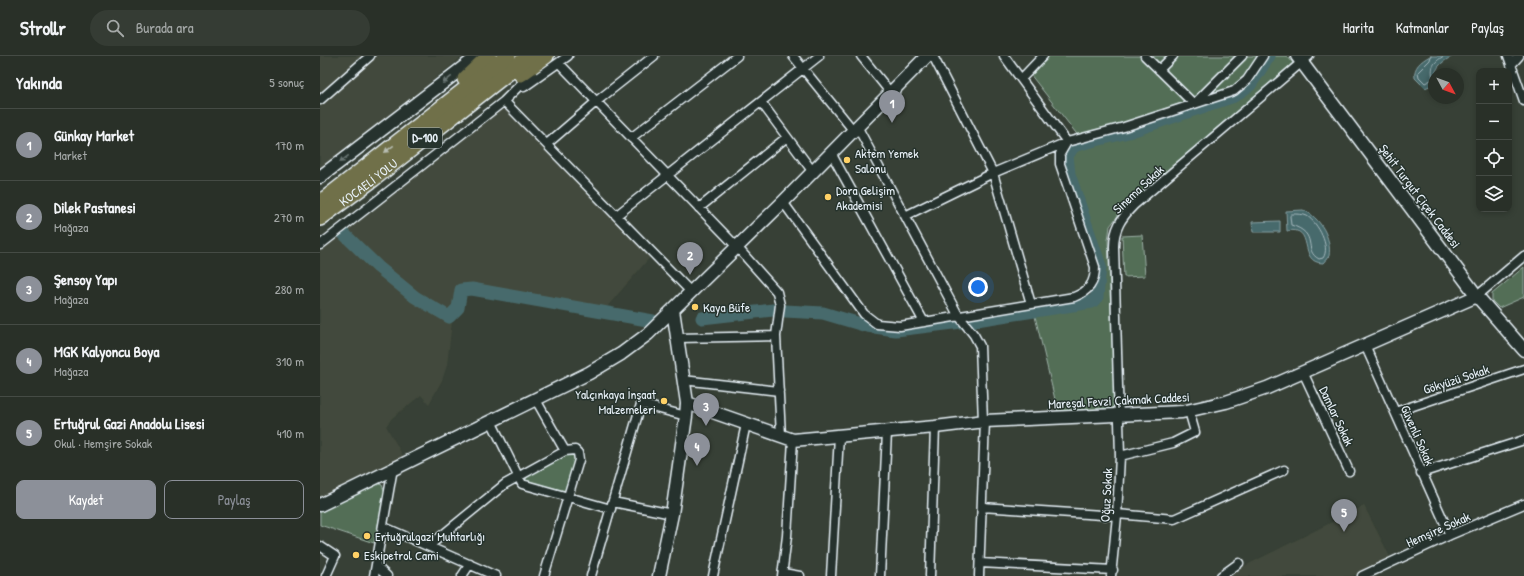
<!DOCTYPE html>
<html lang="tr">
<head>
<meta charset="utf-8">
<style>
	body { margin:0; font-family:"Patrick Hand",sans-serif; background:#353c34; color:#f1f3f6 }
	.controls { position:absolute; right:12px; top:12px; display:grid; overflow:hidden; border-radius:8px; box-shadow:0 2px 6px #0003 }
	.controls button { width:36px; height:36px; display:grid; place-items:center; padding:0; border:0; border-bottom:1px solid #454b45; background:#293028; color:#f1f3f6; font:20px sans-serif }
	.compass { position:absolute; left:1108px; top:12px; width:36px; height:36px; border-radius:50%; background:#293028; box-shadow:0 2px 6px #0003; rotate:131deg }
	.you { position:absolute; left:658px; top:231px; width:14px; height:14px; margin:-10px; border:3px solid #fff; border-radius:50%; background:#1a73e8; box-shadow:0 0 0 6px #1a73e833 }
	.badge { display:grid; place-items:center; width:26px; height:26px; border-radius:50%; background:#8c9099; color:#fff; font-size:13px; font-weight:700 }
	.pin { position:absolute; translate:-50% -33px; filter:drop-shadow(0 1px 2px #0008) }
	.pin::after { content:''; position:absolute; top:21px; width:14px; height:12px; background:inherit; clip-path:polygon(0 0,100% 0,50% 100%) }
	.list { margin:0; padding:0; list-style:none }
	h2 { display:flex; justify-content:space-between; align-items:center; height:52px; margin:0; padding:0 16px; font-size:17px }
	h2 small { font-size:13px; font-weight:400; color:#a5a9a8 }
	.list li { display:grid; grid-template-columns:26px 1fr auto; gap:12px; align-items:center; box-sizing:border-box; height:72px; padding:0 16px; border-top:1px solid #454b45 }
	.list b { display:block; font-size:15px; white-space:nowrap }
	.list p { margin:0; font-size:13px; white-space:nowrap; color:#a5a9a8 }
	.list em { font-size:13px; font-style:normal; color:#a5a9a8 }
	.actions { display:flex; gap:8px; padding:12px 16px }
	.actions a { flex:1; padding:9px 0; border:1px solid #8c9099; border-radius:8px; text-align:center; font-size:14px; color:#8c9099 }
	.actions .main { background:#8c9099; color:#fff }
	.icon { flex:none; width:22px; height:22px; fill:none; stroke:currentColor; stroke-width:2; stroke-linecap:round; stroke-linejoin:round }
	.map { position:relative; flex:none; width:1204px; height:520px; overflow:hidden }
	header { display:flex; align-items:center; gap:24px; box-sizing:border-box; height:56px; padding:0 20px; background:#293028; border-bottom:1px solid #454b45 }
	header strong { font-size:19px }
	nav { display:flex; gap:22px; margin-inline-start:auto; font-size:14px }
	.search { width:280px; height:36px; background:#353c34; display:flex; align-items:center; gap:10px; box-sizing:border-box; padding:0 14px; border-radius:22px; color:#a5a9a8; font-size:15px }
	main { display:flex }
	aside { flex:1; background:#293028 }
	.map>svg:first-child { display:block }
</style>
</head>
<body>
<header>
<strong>Strollr</strong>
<div class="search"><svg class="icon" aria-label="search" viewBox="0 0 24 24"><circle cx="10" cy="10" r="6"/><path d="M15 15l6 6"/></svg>Burada ara</div>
<nav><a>Harita</a><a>Katmanlar</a><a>Paylaş</a></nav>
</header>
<main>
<aside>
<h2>Yakında<small>5 sonuç</small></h2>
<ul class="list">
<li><span class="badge">1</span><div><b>Günkay Market</b><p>Market</p></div><em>170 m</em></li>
<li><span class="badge">2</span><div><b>Dilek Pastanesi</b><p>Mağaza</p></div><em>270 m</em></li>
<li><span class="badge">3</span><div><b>Şensoy Yapı</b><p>Mağaza</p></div><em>280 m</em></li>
<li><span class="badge">4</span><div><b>MGK Kalyoncu Boya</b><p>Mağaza</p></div><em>310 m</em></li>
<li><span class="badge">5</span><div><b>Ertuğrul Gazi Anadolu Lisesi</b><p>Okul · Hemşire Sokak</p></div><em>410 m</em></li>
</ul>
<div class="actions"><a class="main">Kaydet</a><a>Paylaş</a></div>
</aside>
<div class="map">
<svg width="1204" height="520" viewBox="0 0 1204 520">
	<rect width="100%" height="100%" fill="#374036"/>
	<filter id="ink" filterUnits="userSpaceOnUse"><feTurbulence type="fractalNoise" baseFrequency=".025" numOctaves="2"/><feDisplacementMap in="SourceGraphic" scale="8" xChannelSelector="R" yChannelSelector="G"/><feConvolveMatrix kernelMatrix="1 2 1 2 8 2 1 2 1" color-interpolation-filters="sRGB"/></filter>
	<g filter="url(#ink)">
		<path fill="#434a3c" d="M0,0H143L0,114Z
			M183,52L186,53L332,199L284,254L145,231L138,236L136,252L129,260L96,240L22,176L57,212L94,242L132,265L127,309L122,324L109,348L101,339L72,362L66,370L84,402L73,408L71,406L0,443V193L22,176L178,55Z
			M1044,450L1071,503L1033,520H911L925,510Z"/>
		<path fill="#526e56" stroke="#9db0a7" d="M729,0H967L973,7L806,149L790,170L788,184L795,353L738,356L714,256L772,246C783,238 781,214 779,203L749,118C745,99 746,95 763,86L710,18Z
			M822,179L825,220L804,221L802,180Z
			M1204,211V241L1179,252L1172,245V238Z
			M251,398L255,402L245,437L206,425L207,420L245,399Z
			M57,427L62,429L65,437L54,487L0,469V456Z"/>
		<path fill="#476a6c" stroke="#87a0a4" d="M1110,0H1133C1119,7 1114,13 1114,28L1105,32L1095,22C1093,11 1101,5 1110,0Z
			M983,154C1000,161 1012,182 1009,200L1003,207C977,207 996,169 967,175L966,155Z
			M960,165V176H933L932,166Z"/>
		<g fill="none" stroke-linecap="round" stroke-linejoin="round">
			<path stroke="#a8bbc0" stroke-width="1" d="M1111,0L1110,4L1098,16L1099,21L1105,27L1113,23C1111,11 1112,7 1124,0
				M972,158C977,158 983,158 987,160C998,167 1011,191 1003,202L999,203C982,194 1000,178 971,169L970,160Z"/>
			<path stroke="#476a6c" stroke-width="13" d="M22,176L58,211L95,241L129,261L138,252L141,234L152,233L333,265
				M465,255L503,257L547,270L576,274L650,265L772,246L777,241L780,210L749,118L747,100L752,92L756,89L808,76L914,40L930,29L949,0
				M382,262L453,254"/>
			<g stroke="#e8f1f8" stroke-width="11">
				<path id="street" d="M473,0L533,74
					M541,0L570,36
					M613,0L673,117L711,248
					M684,0L747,86
					M825,0L874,48L922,0
					M1188,0L1204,45
					M239,7L417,191L457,236L460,249L456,280L461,380
					M1191,9L1199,0
					M839,14L853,0
					M212,17L184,45L371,236
					M701,23L723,0
					M204,31L248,0
					M0,44L50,0
					M441,46L493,116
					M537,70L638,259L654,279L660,290L663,365
					M311,82L417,0
					M227,88L277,45L334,0
					M511,97L604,266
					M463,146L544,258L557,268L580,270L754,241C769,235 775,227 775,211L740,108V98L747,86
					M379,152L467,81
					M297,159L499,0
					M585,160L673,117L747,86L804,71L914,35L927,24L943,0
					M0,189L188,42
					M1157,240L1204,200
					M357,282L456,280
					M1045,289L1130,479
					M983,316L1029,415
					M363,324L459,335
					M216,344L245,395
					M1075,356L1204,313
					M171,365L202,428L291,453
					M800,400L853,387L875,376L869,355
					M1101,417L1204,384
					M293,446L352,458
					M662,451L797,460
					M797,458L854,463L964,414
					M64,471L176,520
					M0,490L15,500L6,520
					M109,490L185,428L245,395L255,394L258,397L259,404L224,520
					M660,507L793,514
					M56,510L67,520
					M463,517L480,520
					M54,520L73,412
					M142,520L150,508
					M271,520L321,348L366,360
					M393,520L426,368
					M462,520L467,480L473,384
					M511,520L519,380
					M560,520L567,376
					M610,520L615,371
					M659,520L665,365
					M791,520L797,460L800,400L794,191C794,173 801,162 814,149L989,0
					M901,520L919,507
					M1042,520L1130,479L1204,448"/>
			</g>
			<g stroke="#e8f1f8" stroke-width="15">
				<path id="secondary" d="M977,0L1157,240L1204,294
					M0,121L158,0
					M367,347L473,384L615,371L665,365L862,356L906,346L947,332L1157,240
					M0,449L269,317L301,298L328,278L463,146L607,0
					M339,520L352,458L366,360L367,347L353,254"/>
			</g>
			<g stroke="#e8f1f8" stroke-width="18">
				<g id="highway">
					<path d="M201,18L226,0"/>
					<path d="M145,23L169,0"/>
					<path d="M0,147L188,0"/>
					<path id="s1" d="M0,162L53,123L209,0"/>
				</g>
			</g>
			<use href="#street" stroke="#26332d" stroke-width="8"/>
			<use href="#secondary" stroke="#26332d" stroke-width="12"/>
			<use href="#highway" stroke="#6f704a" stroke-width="15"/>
		</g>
		<defs><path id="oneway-solid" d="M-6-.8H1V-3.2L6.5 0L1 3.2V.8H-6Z"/></defs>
		<g fill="#6a7674">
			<use href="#oneway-solid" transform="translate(127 24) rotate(142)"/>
			<use href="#oneway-solid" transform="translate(24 103) rotate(143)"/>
		</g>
		<use fill="#b8bdb2" href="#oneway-solid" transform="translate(69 93) rotate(142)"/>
	</g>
	<g fill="#ffd166" stroke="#26332d" stroke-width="1.5">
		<circle cx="527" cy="104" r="4"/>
		<circle cx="508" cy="141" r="4"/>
		<circle cx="375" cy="251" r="4"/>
		<circle cx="344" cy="345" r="4"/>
		<circle cx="47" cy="480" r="4"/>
		<circle cx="36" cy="499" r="4"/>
	</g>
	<g text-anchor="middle" stroke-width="3" stroke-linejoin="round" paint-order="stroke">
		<rect fill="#26332d" stroke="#aeb8bb" stroke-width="1" x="88" y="72" width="34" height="20" rx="3"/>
		<g font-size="12" font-weight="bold" fill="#e8f1f8">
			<text x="105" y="86">D-100</text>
		</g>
		<g font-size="13" fill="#e8f1f8" stroke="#26332d" text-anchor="start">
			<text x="535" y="102">Aktem Yemek<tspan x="535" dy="15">Salonu</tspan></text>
			<text x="516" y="139">Dora Gelişim<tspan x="516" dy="15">Akademisi</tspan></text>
			<text x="383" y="256">Kaya Büfe</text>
			<text x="336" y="343" text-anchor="end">Yalçınkaya İnşaat<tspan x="336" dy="15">Malzemeleri</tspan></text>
			<text x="55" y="485">Ertuğrulgazi Muhtarlığı</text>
			<text x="44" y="504">Eskipetrol Cami</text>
		</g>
		<g font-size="13" fill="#e8f1f8" stroke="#26332d">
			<text dy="5" stroke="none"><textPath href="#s1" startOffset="60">KOCAELİ YOLU</textPath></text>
			<text transform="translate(818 133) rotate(-43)" y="5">Sinema Sokak</text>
			<text transform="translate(1100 140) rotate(53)" y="5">Şehit Turgut Çiçek Caddesi</text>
			<text transform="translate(1136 323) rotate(-18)" y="5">Gökyüzü Sokak</text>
			<text transform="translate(799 344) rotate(-3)" y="5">Mareşal Fevzi Çakmak Caddesi</text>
			<text transform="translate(1017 360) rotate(65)" y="5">Damlar Sokak</text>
			<text transform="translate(1098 379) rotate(66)" y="5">Güvenli Sokak</text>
			<text transform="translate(786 439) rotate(-87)" y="5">Oğuz Sokak</text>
			<text transform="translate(1118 473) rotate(-24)" y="5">Hemşire Sokak</text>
		</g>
	</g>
</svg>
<div class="controls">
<button>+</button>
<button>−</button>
<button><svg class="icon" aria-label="locate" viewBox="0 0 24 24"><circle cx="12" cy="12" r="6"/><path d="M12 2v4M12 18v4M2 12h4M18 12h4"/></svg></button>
<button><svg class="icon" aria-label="layers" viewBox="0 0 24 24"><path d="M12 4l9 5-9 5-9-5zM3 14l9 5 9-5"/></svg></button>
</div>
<svg class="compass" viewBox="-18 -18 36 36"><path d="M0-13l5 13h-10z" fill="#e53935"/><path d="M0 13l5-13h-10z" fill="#a5a9a8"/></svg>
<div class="you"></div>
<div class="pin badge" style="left:572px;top:67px">1</div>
<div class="pin badge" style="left:370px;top:219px">2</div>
<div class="pin badge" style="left:386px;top:370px">3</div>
<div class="pin badge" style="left:377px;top:410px">4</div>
<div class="pin badge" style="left:1024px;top:476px">5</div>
</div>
</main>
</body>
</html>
